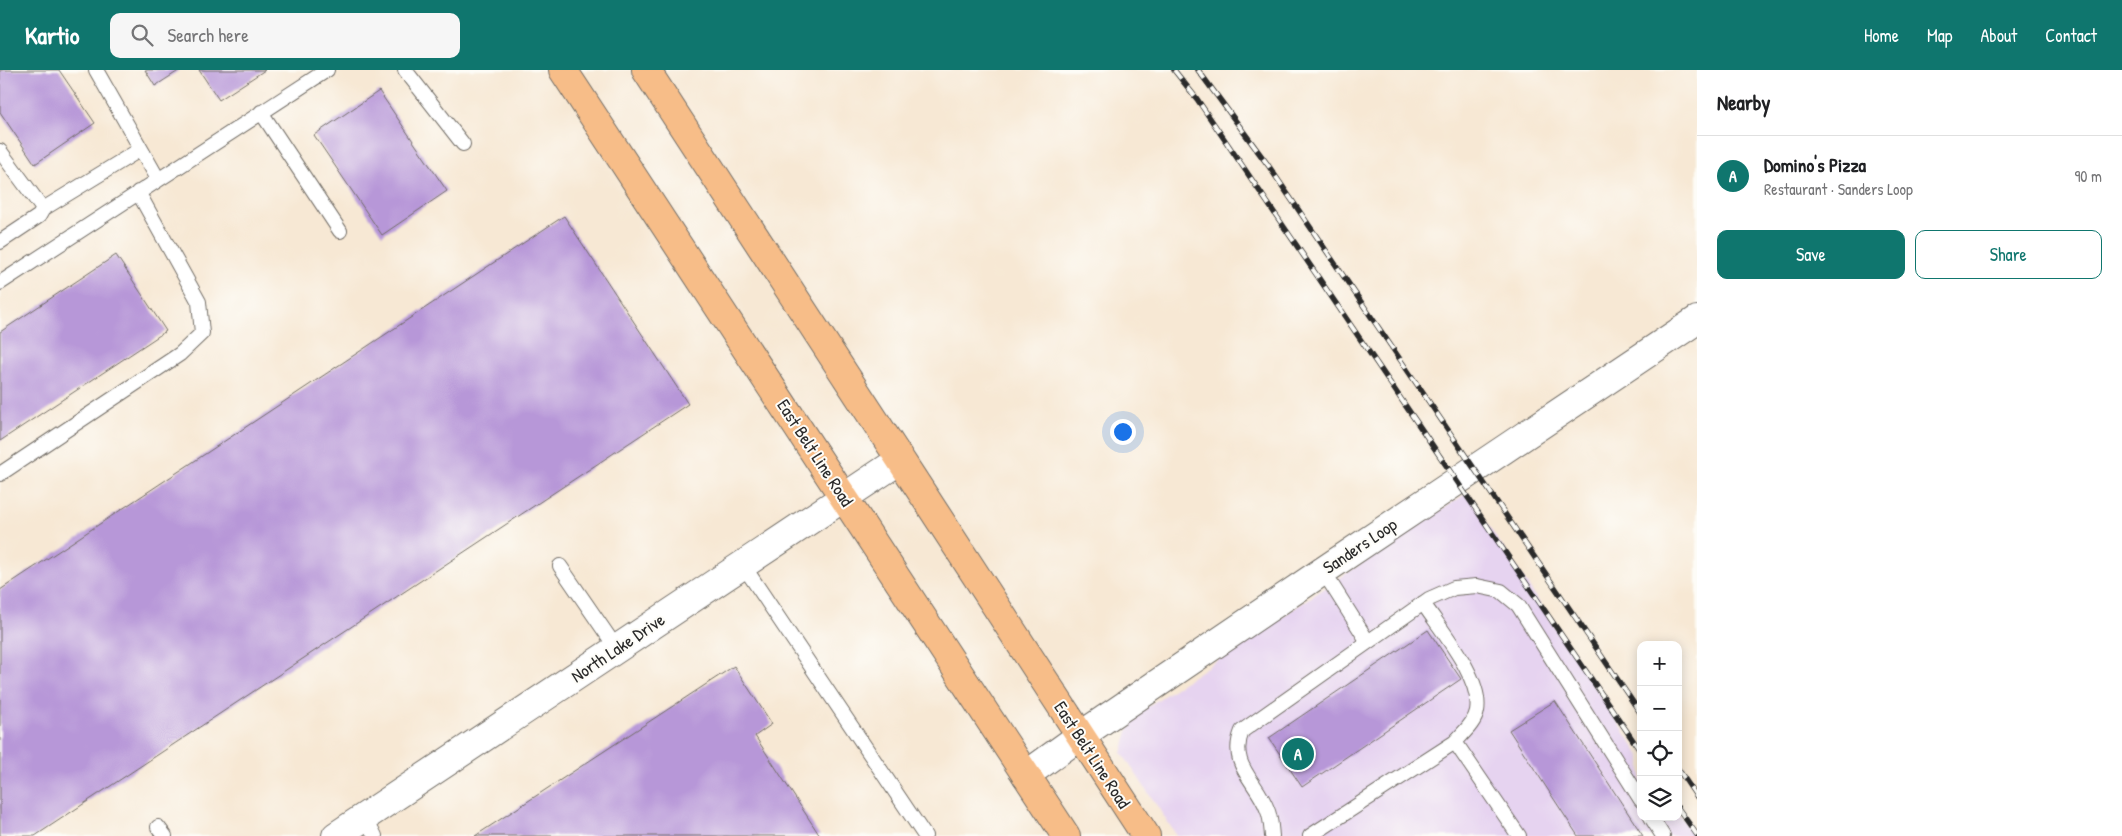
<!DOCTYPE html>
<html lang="en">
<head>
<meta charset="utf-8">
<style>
	body { margin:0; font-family:"Patrick Hand",sans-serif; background:#f6f6f6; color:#202124 }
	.controls { position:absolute; right:15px; bottom:15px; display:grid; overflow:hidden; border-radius:10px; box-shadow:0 2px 12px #0003 }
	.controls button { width:45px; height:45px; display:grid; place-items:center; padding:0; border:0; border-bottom:1px solid #e0e0e0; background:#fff; color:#202124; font:25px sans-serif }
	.you { position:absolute; left:1122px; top:361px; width:18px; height:18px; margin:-12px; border:4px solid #fff; border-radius:50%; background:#1a73e8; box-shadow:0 0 0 8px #1a73e833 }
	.badge { display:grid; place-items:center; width:32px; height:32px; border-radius:50%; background:#0f766e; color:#fff; font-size:16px; font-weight:700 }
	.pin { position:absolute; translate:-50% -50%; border:2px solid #fff; box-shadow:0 1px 5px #0006 }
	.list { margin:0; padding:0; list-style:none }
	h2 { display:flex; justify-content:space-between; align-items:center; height:65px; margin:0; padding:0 20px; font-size:21px }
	h2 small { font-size:16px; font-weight:400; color:#757577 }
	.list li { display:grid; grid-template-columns:32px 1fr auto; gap:15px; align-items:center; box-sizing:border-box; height:80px; padding:0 20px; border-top:1px solid #e0e0e0 }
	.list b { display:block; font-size:19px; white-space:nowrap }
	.list p { margin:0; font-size:16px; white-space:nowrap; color:#757577 }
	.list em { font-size:16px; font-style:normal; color:#757577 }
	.actions { display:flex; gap:10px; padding:15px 20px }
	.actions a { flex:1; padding:11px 0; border:1px solid #0f766e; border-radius:10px; text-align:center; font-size:18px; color:#0f766e }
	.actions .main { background:#0f766e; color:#fff }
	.icon { flex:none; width:28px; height:28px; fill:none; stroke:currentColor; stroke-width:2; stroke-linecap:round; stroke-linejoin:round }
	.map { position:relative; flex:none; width:1697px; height:766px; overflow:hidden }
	header { display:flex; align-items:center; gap:30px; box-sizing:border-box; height:70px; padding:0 25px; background:#0f766e; color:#fff }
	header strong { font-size:24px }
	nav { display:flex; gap:28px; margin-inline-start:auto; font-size:18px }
	.search { width:350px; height:45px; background:#f6f6f6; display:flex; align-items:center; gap:12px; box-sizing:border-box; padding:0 18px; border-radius:10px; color:#757577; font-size:19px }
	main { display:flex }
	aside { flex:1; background:#fff }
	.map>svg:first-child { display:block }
</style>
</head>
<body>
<header>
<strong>Kartio</strong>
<div class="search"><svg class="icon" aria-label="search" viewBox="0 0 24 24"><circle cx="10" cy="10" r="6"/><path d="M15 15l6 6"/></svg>Search here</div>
<nav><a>Home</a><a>Map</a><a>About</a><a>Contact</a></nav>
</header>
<main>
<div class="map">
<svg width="1697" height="766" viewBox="0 0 1697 766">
	<rect width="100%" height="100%" fill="#fdfcf7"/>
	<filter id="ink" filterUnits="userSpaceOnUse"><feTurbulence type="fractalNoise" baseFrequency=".02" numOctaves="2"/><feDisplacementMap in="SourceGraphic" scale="10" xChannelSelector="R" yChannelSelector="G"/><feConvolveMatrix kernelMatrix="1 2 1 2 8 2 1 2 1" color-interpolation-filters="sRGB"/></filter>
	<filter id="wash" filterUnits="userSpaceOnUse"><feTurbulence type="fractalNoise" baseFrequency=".0096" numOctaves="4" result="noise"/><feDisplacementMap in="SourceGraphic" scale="20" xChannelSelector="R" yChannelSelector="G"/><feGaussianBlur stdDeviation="1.12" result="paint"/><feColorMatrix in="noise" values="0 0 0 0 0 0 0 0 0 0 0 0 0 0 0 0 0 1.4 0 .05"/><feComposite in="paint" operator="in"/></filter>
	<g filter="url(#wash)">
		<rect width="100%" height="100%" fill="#f7e8d4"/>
		<path fill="#e6d3f0" d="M1467,423L1641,687V747H1678V743L1693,766H1177L1122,683L1132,647Z"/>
		<g id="blocks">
			<path fill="#b797d8" d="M0,0H59L95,53L35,94L0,42Z
				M145,0H180L155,16Z
				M199,0H265L219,30Z
				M379,21L447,121L382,165L314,65Z
				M564,146L688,334L35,766H0V520Z
				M116,185L166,261L0,371V262Z
				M1428,560L1461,609L1302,717L1269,668Z
				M734,596L772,654L755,666L820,766H475Z
				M1555,631L1643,766H1578L1509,660Z"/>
		</g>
	</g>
	<g filter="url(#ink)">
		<use href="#blocks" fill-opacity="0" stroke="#726d66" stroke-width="1"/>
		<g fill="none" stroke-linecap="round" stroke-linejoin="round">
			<g stroke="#726d66" stroke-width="16">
				<path id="lane" d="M96,0L158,109
					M405,0L463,74
					M261,42L340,161
					M0,81L43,139L141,79
					M0,172L39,146L43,139
					M0,213L327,0
					M0,404L180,284L202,263L199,232L138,122
					M743,495L925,766
					M560,496L617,579
					M1323,501L1368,572
					M1423,533C1440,559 1483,609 1477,641C1475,653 1463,663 1455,672
					M365,746L375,766
					M1651,747L1663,766
					M158,757L165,766
					M1272,766C1271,757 1271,747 1267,739C1257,711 1228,695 1242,661L1429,529L1454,518L1477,516L1501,521L1518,535L1641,730
					M1310,766L1455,672L1519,766"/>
			</g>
			<g stroke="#726d66" stroke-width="30">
				<path id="street" d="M1026,705L1080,666L1323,501L1697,250
					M336,766L900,390"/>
			</g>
			<g stroke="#726d66" stroke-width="30">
				<path id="primary" d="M563,0L1066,766
					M646,0L1146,766"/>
			</g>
			<use href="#lane" stroke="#fff" stroke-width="14"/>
			<use href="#street" stroke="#fff" stroke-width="28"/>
			<use href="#primary" stroke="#f7bd88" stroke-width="28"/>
			<g stroke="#2b2b2b" stroke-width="5.5">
				<path id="rail" d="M1174,0L1197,29L1641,682
					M1198,0L1268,95L1641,644
					M1678,699L1697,727
					M1678,738L1697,765"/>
			</g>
			<use href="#rail" stroke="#fdfcf7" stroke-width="4" stroke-dasharray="11" stroke-linecap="butt"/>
		</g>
	</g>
	<g text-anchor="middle" stroke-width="4" stroke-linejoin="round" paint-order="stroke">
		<g font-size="18" fill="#2b2b2b" stroke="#fdfcf7">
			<text transform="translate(815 383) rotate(57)" y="6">East Belt Line Road</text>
			<text transform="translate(1360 476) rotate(-34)" y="6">Sanders Loop</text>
			<text transform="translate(618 578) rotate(-34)" y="6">North Lake Drive</text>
			<text transform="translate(1092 685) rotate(57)" y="6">East Belt Line Road</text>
		</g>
	</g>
</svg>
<div class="controls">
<button>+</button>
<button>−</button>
<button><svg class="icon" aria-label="locate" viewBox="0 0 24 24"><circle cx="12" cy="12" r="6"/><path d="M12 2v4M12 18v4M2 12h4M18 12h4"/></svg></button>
<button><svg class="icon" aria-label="layers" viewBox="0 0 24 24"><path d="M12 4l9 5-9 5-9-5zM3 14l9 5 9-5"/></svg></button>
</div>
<div class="you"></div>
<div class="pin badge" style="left:1298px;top:684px">A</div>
</div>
<aside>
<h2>Nearby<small></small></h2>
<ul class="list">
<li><span class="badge">A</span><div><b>Domino's Pizza</b><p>Restaurant · Sanders Loop</p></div><em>90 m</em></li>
</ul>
<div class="actions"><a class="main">Save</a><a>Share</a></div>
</aside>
</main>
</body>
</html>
